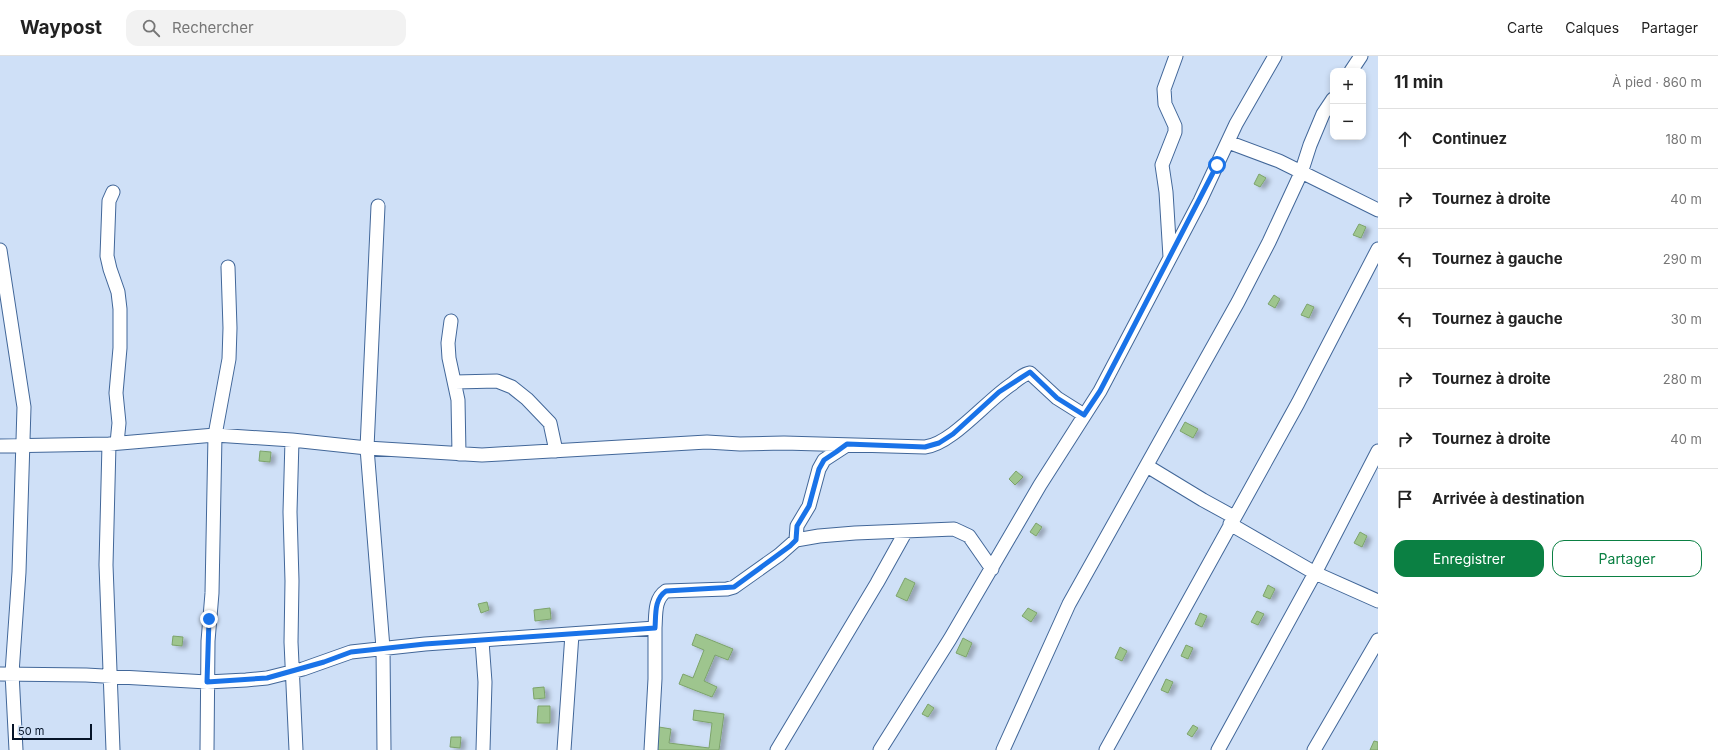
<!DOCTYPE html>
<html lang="fr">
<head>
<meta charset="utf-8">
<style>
	body { margin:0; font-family:Inter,sans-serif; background:#f2f2f2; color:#222 }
	.controls { position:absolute; right:12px; top:12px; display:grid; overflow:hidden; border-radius:8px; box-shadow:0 2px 6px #0003 }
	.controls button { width:36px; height:36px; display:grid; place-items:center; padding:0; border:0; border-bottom:1px solid #e0e0e0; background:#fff; color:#222; font:20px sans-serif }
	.scale { position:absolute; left:12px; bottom:10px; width:80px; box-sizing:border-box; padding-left:4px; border:2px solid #061428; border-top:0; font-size:11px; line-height:14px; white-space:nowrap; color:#061428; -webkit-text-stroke:3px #cfe0f7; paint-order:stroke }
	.stop { position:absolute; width:12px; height:12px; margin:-9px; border:3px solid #1a73e8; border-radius:50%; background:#fff }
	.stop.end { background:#1a73e8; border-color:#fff; box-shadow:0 1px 4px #0008 }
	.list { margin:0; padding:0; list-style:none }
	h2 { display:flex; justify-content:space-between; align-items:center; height:52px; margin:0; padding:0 16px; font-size:17px }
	h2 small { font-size:13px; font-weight:400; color:#767676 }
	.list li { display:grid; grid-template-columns:26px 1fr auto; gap:12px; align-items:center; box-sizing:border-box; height:60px; padding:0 16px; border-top:1px solid #e0e0e0 }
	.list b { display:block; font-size:15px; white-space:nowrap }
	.list em { font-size:13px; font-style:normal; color:#767676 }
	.actions { display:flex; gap:8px; padding:12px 16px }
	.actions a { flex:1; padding:9px 0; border:1px solid #0b8043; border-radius:12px; text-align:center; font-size:14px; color:#0b8043 }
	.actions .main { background:#0b8043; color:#fff }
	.icon { flex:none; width:22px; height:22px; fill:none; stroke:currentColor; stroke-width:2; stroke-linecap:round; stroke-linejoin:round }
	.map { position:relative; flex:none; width:1378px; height:694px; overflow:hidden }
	header { display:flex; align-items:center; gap:24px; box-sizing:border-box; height:56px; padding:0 20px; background:#fff; border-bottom:1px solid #e0e0e0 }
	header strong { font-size:19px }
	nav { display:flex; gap:22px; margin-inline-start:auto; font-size:14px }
	.search { width:280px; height:36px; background:#f2f2f2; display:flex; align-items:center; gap:10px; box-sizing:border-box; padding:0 14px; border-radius:12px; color:#767676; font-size:15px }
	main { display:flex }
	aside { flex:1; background:#fff }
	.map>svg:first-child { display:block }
</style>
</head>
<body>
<header>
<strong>Waypost</strong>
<div class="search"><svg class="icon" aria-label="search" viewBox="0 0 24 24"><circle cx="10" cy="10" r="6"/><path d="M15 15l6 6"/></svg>Rechercher</div>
<nav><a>Carte</a><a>Calques</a><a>Partager</a></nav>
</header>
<main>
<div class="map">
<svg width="1378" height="694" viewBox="0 0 1378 694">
	<defs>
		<filter id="shadow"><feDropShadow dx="4.5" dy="2.5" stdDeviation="2" flood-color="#0004"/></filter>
	</defs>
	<rect width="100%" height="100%" fill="#cfe0f7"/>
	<path fill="#9ec58e" stroke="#7ca36b" filter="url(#shadow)" d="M1259,118L1266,122L1260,131L1254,128Z
		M1359,168L1366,171L1361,182L1353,179Z
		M1274,239L1280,243L1275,252L1268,248Z
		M1307,248L1314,251L1309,262L1301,259Z
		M1185,366L1198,373L1193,382L1180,375Z
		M260,395L271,396L270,406L259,405Z
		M1016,415L1023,421L1015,429L1009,423Z
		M1036,467L1042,471L1036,480L1030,476Z
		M1360,476L1367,480L1362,491L1354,487Z
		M905,522L915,527L907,545L896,540Z
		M1268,529L1275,533L1270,543L1263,540Z
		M487,546L489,554L481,557L478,548Z
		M550,552L551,563L535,565L534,554Z
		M1028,552L1037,557L1031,566L1022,560Z
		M1257,555L1264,558L1258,569L1251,566Z
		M1200,557L1207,560L1202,571L1195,568Z
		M696,578L733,593L728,604L715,599L704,625L717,631L712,641L679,628L683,618L693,622L704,594L692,589Z
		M173,580L183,581L182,590L172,589Z
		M963,582L972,587L966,601L956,597Z
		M1186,589L1193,592L1188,603L1181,600Z
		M1120,591L1127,595L1122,605L1115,602Z
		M1166,623L1173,626L1168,637L1161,634Z
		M544,631L545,642L534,643L533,632Z
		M928,648L934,652L928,661L922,658Z
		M538,650H550V667H537Z
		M694,654L724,658L719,694H656L659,671L671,673L669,687L709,692L712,667L693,664Z
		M1193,669L1198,672L1192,681L1187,678Z
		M451,681H461L460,692L450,691Z
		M1374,685L1378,686V694H1370Z"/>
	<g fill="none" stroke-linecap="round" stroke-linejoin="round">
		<g stroke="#426799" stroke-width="15">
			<path id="minor" d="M1351,15L1361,0
				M1228,86L1279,105L1378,154
				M113,136L109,145L107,200L110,213L118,236L120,253V292L116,337L119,367L117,387
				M378,150L367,392L383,592L384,694
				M0,194L24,351L19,516L12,617L16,694
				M1170,201L1166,136L1162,109L1175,76V70L1165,48L1164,33L1176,0
				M451,265L448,287L449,302L458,344L459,398
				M455,326L497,325L512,331L527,343L550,367L556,395
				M292,384L367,392L482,399L707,386L740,388L784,387L925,391C952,388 987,344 1012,328C1017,324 1023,318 1030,317L1057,342L1084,359
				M109,388L106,509L113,694
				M0,390L109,388L215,379L292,384L290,456L292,525L291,586L296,694
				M1147,410L1203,444L1234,461
				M1230,468L1315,517L1378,545
				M796,484L797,470L809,450L819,413L824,404L847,389
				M655,572C656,559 654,543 666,535L727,533L734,531L779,499L796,484L819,480L855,477L954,473L969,480L992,513
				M482,585L485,626L483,694
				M0,618L86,619L207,626L246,624L267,622L303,613L351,596L425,588L655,572V623L651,694
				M207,694L208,585L212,537L215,379L229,303L230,272L228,211
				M564,694L572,578
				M777,694L877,527L906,475
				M880,694L950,583L1040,429L1100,335L1200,145L1236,68L1275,0
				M1003,694L1069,548L1238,246L1269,186L1301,117L1310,89L1323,58L1333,43
				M1106,694L1298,347L1378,193
				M1218,694L1315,517L1378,395
				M1314,694L1378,584"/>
		</g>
		<use href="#minor" stroke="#fff" stroke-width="13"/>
	</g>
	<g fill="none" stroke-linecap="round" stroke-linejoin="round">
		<path stroke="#1a73e8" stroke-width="5" d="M209,563L207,626L267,622L324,606L351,596L425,588L655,572C656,559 654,543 666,535L734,531L790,490L796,484L797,470L809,450L819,413L824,404L836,396L847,388L925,391L939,387L953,378L999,336L1030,316L1057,342L1084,359L1100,335L1123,291L1217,109"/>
	</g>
</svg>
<div class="controls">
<button>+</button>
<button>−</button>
</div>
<div class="scale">50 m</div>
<div class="stop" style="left:1217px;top:109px"></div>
<div class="stop end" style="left:209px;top:563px"></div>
</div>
<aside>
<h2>11 min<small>À pied · 860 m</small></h2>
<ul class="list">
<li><svg class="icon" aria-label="ahead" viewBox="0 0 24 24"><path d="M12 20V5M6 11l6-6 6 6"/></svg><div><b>Continuez</b></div><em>180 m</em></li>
<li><svg class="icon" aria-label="right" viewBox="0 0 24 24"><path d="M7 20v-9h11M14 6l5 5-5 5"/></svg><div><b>Tournez à droite</b></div><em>40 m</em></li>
<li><svg class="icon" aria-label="left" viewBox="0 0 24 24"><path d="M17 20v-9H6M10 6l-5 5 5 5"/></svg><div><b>Tournez à gauche</b></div><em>290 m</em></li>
<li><svg class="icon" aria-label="left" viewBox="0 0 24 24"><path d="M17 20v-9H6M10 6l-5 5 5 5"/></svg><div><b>Tournez à gauche</b></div><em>30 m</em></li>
<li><svg class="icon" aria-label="right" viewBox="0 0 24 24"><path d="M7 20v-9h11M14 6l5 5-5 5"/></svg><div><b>Tournez à droite</b></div><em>280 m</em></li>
<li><svg class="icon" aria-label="right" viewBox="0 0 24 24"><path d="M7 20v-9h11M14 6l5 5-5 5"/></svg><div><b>Tournez à droite</b></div><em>40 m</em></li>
<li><svg class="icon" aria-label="arrive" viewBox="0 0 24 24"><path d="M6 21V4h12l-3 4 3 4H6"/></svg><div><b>Arrivée à destination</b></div></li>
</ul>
<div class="actions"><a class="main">Enregistrer</a><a>Partager</a></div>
</aside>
</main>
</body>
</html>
